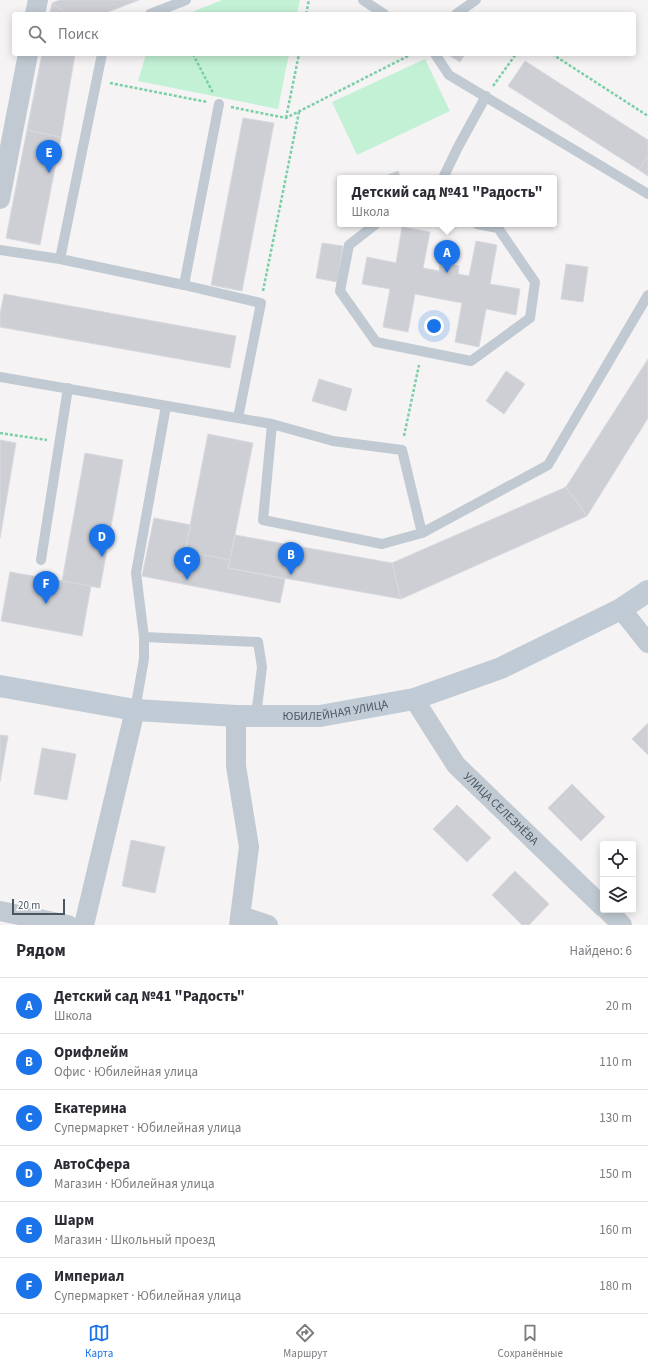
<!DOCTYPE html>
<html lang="ru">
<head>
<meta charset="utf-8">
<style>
	body { margin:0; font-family:"Source Sans 3",sans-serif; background:#f7f7f7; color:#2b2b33 }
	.controls { position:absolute; right:12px; bottom:12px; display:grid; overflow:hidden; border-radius:4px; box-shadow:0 2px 10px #0003 }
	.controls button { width:36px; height:36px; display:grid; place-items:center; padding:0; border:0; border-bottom:1px solid #e1e1e2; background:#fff; color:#2b2b33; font:20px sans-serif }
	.scale { position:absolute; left:12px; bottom:10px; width:53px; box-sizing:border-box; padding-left:4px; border:2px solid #4a5661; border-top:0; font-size:11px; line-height:14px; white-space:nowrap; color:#4a5661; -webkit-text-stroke:3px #fff; paint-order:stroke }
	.you { position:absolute; left:434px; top:326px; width:14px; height:14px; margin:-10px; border:3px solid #fff; border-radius:50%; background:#1a73e8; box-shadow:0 0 0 6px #1a73e833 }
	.badge { display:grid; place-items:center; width:26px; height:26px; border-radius:50%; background:#1a73e8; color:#fff; font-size:13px; font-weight:700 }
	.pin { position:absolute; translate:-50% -33px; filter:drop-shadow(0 1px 2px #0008) }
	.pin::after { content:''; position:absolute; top:21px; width:14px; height:12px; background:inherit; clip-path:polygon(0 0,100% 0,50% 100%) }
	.popup { position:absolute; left:337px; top:175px; width:220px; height:52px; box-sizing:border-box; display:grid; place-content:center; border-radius:4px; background:#fff; filter:drop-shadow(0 1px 3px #0005); font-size:13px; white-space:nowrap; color:#7c7c81 }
	.popup b { font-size:15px; color:#2b2b33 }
	.popup::after { content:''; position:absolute; left:50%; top:100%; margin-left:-8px; border:8px solid transparent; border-top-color:#fff }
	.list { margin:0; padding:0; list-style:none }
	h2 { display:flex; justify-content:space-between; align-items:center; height:52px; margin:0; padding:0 16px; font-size:17px }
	h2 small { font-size:13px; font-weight:400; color:#7c7c81 }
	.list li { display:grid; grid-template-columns:26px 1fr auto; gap:12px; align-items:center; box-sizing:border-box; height:56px; padding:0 16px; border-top:1px solid #e1e1e2 }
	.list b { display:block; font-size:15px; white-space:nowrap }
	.list p { margin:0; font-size:13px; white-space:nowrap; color:#7c7c81 }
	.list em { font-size:13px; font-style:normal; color:#7c7c81 }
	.icon { flex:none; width:22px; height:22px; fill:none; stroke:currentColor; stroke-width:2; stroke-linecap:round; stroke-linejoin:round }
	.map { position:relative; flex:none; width:648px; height:925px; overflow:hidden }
	.search { position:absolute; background:#fff; box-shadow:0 2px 10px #0003; left:12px; right:12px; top:12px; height:44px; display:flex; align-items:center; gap:10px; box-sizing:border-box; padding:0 14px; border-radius:4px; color:#7c7c81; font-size:15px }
	.sheet { height:388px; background:#fff }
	nav { display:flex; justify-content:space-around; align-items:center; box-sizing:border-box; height:56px; border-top:1px solid #e1e1e2; background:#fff; font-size:11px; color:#7c7c81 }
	nav a { display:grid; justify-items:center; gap:2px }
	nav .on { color:#1a73e8 }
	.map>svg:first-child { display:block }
</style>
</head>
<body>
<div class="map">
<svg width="648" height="925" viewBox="0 0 648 925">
	<rect width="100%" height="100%" fill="#f5f3f3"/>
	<path fill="#c3f1d5" d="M222,0H300L297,14H187Z
		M146,54H289L278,109L138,81Z
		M425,59L450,111L357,155L332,102Z"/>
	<path fill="#cdcfd5" stroke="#d7d9de" d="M60,0H139L103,14H67L52,3Z
		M52,3L67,14H50Z
		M42,54H75L61,137L27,130Z
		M447,54H465L460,62Z
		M525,61L648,140V156L639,170L508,86Z
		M243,118L274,123L242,291L211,285Z
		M27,130L61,137L40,245L6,238Z
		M648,156V176L639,170Z
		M398,171L401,178H380Z
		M402,227L430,232L423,268L439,271L440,262L459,266L458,274L469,276L476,241L497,245L490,284L520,289L516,315L486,309L479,347L455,342L462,303L415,294L408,332L383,327L390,289L362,284L367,257L396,263Z
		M322,243L343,246L337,282L316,278Z
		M566,264L588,267L583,302L561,299Z
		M4,294L236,336L230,368L0,327V314Z
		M648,359V418L587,516L566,487Z
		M506,371L525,384L504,414L486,401Z
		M319,379L352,389L346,411L312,401Z
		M208,434L253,443L230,560L185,551Z
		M0,440L16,443L0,538Z
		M85,453L123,460L100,588L62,581Z
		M566,487L587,516L401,599L392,563Z
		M154,518L191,525L185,551L230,560L228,568L285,579L280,603L142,576Z
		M235,535L392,563L401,599L228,568Z
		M10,572L91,586L82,636L1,621Z
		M648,723V755L632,739Z
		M0,735L8,736L0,782Z
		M42,748L76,754L67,800L34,794Z
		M572,784L605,817L581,841L548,808Z
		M457,805L491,838L467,862L433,829Z
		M131,840L165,847L155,893L122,886Z
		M515,871L549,904L529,925H522L492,895Z"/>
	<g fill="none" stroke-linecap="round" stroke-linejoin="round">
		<path stroke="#7ad0a6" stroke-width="2.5" stroke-dasharray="3 2" stroke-linecap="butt" d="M306,14L309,0
			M193,54L213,93
			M552,54L648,116
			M110,83L207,102
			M493,86L516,54
			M231,107L286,118L412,54
			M286,118L299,54
			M263,291L299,112
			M0,433L47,440
			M404,436L419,365"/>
		<path stroke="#c1cad2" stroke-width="10" d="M363,0L384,14
			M150,14L186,0
			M456,14L476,0
			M435,54L449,75L648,194
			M443,178L458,147L486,96
			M376,224L349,245L340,291L376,342L471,361L530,318L535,282L498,228L477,224
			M0,250L60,259L184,285L261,303L238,418
			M60,259L102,54
			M184,285L219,104
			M0,377L272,424L333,441L402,450L422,533
			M272,424L263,520L382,544L422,533L548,465L648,295
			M41,560L68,388
			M144,637L258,642L262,667L256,716
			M135,710L144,659V637L136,573L166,406"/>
		<g stroke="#c1cad2" stroke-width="20">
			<path d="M35,14L38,0"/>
			<path d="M0,199L28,54"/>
			<path d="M621,609L648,643"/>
			<path id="s1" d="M414,699L456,765L603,907"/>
			<path d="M236,716V766L249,847L239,925"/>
			<path d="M607,910L622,925"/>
			<path d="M0,911L68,925"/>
			<path d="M241,916L268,925"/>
			<path d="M84,925L135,710"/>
		</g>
		<path stroke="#c1cbd6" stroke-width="22" id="s2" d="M0,686L135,710L236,716H320L414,699L501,668L621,609L648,591"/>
	</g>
	<g text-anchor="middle" stroke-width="3" stroke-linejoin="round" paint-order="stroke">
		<g font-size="12" fill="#4a5661" stroke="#fff">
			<text dy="4" stroke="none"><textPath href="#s2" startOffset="338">ЮБИЛЕЙНАЯ УЛИЦА</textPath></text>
			<text dy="4" stroke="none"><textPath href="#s1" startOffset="141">УЛИЦА СЕЛЕЗНЁВА</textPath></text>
		</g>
	</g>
</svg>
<div class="controls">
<button><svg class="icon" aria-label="locate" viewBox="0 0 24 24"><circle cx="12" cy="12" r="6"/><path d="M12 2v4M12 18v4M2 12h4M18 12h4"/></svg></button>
<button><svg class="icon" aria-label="layers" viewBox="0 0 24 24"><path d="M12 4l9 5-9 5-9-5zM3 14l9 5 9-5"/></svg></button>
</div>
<div class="scale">20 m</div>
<div class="you"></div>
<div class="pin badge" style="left:447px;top:273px">A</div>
<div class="popup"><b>Детский сад №41 &quot;Радость&quot;</b>Школа</div>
<div class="pin badge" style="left:291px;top:575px">B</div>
<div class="pin badge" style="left:187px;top:580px">C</div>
<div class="pin badge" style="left:102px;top:557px">D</div>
<div class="pin badge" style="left:49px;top:173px">E</div>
<div class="pin badge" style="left:46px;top:604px">F</div>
<div class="search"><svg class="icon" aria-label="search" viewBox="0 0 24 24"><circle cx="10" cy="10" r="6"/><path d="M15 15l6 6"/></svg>Поиск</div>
</div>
<section class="sheet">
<h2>Рядом<small>Найдено: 6</small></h2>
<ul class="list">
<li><span class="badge">A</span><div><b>Детский сад №41 &quot;Радость&quot;</b><p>Школа</p></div><em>20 m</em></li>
<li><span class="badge">B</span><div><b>Орифлейм</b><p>Офис · Юбилейная улица</p></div><em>110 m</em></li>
<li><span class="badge">C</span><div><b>Екатерина</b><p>Супермаркет · Юбилейная улица</p></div><em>130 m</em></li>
<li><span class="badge">D</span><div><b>АвтоСфера</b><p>Магазин · Юбилейная улица</p></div><em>150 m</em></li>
<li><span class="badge">E</span><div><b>Шарм</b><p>Магазин · Школьный проезд</p></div><em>160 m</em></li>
<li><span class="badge">F</span><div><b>Империал</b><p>Супермаркет · Юбилейная улица</p></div><em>180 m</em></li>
</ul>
</section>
<nav>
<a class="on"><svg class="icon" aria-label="map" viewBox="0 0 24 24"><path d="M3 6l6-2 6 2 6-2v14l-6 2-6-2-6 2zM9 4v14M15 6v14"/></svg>Карта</a>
<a><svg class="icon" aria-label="directions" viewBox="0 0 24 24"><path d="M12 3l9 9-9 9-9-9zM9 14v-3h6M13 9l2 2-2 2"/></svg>Маршрут</a>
<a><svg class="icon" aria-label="saved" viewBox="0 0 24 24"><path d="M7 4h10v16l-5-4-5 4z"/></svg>Сохранённые</a>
</nav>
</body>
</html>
